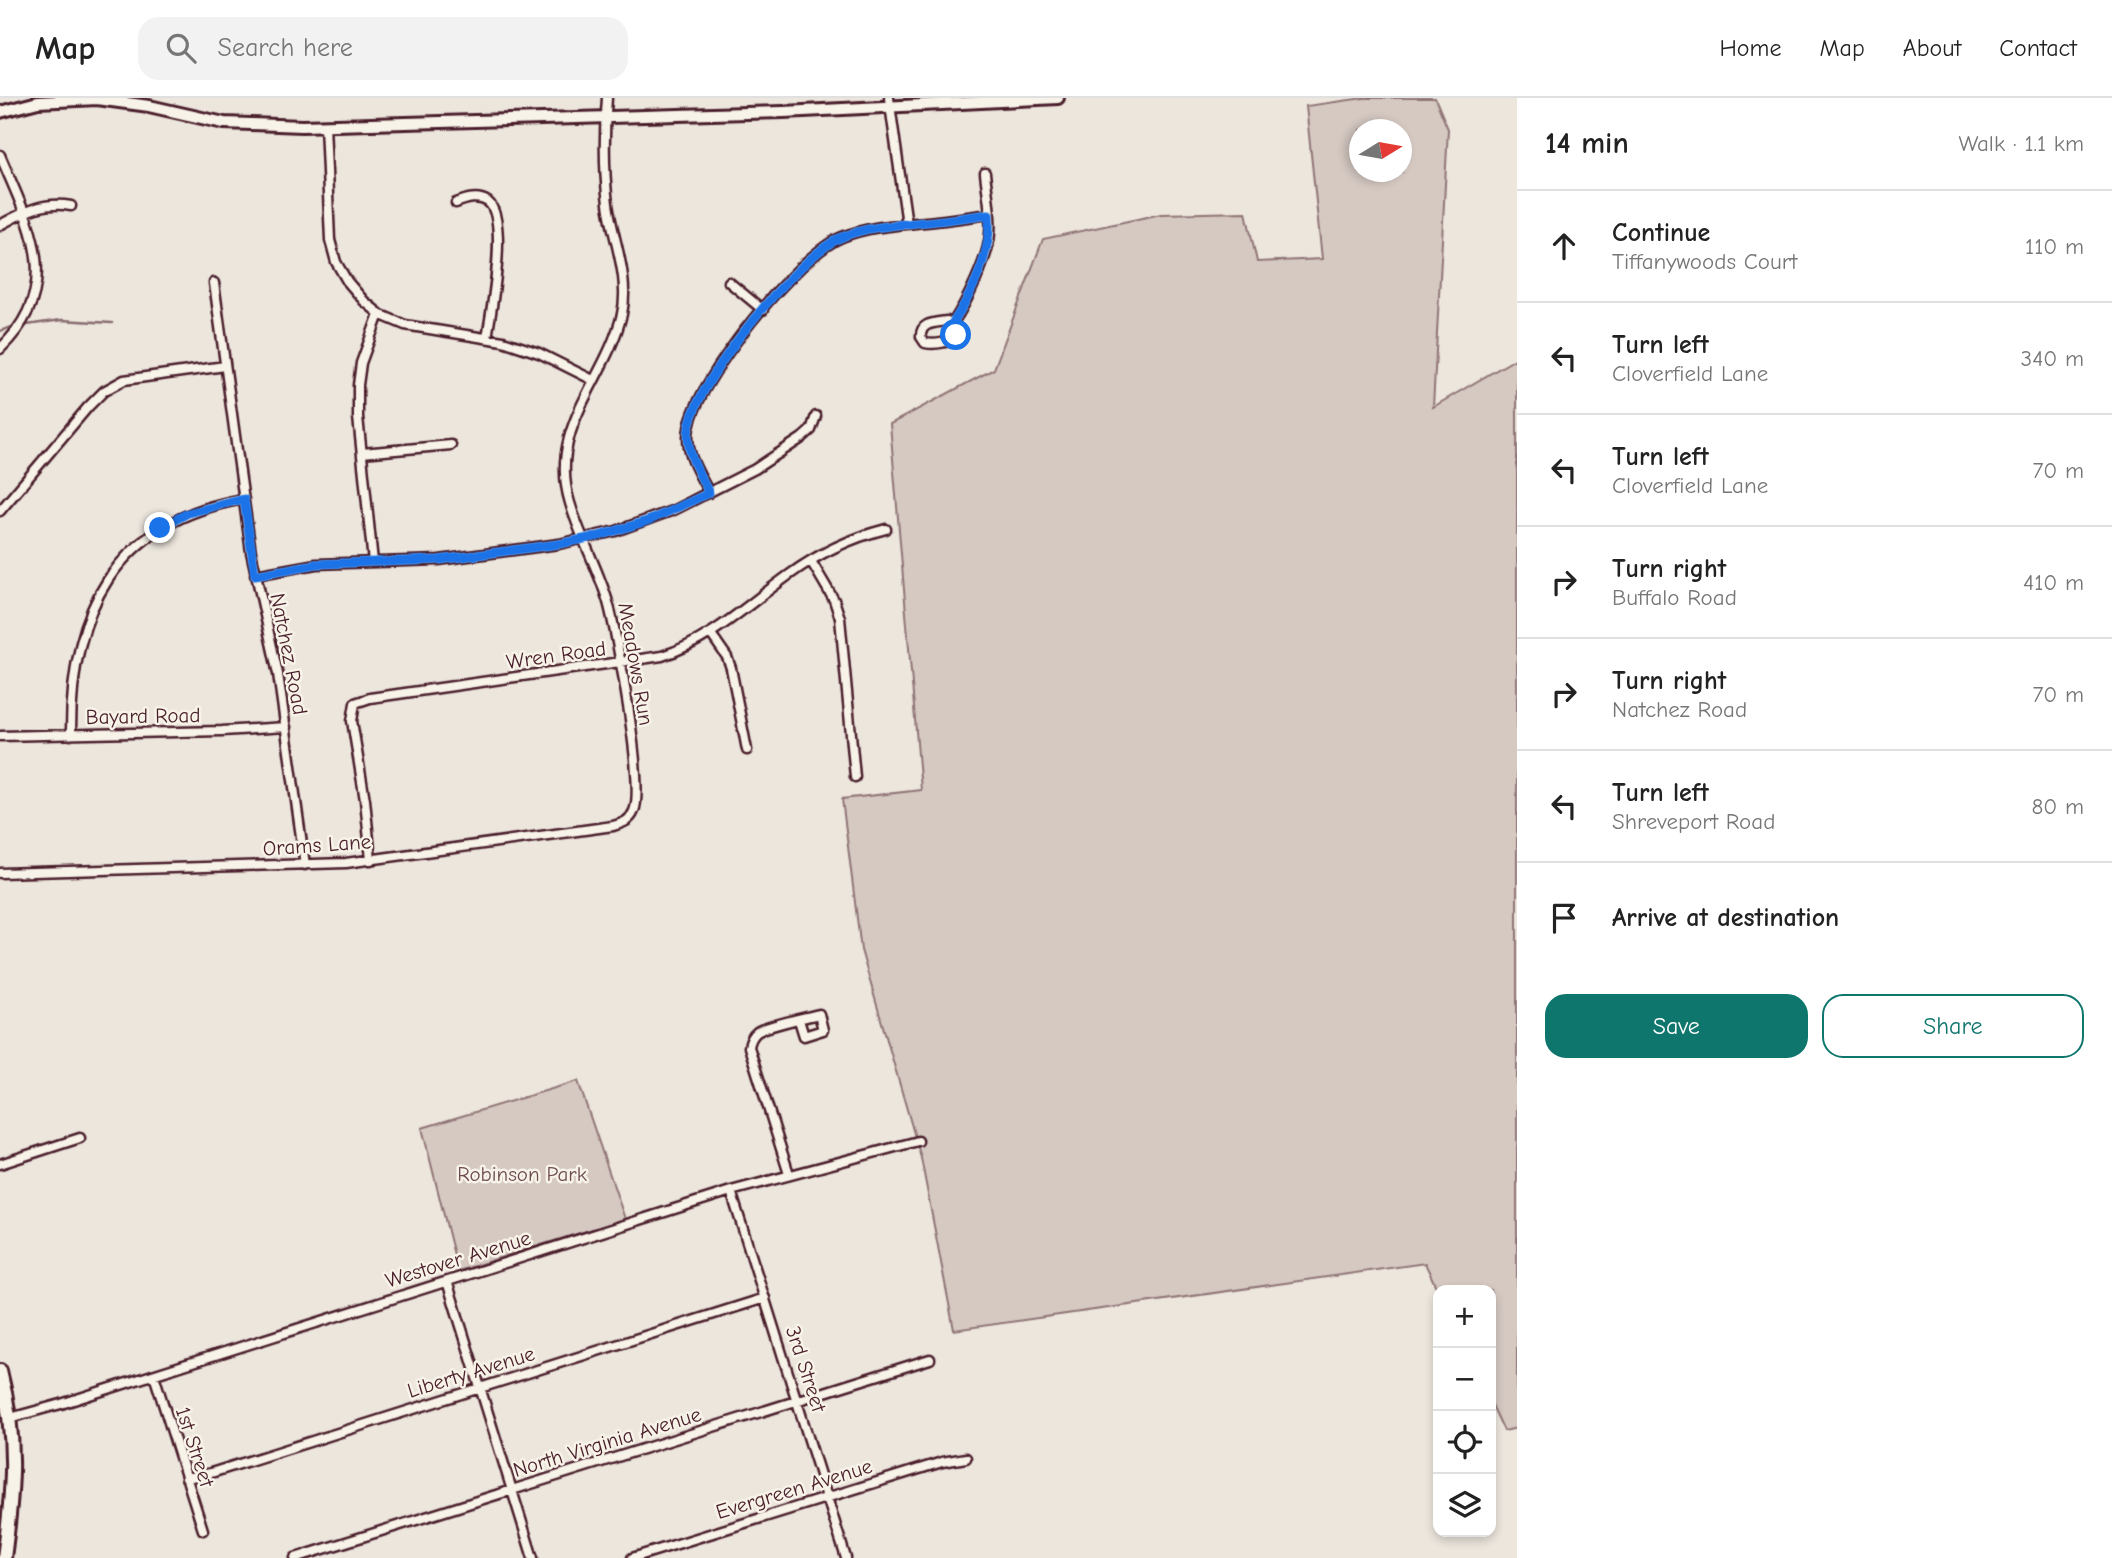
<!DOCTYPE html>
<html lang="en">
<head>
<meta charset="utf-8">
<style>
	body { margin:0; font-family:"Comic Neue",sans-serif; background:#f2f2f2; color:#222 }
	.controls { position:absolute; right:21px; bottom:21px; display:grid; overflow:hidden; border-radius:14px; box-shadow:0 4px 10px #0003 }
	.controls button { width:63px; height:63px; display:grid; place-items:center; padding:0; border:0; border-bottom:2px solid #e0e0e0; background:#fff; color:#222; font:35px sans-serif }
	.compass { position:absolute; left:1349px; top:21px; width:63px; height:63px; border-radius:50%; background:#fff; box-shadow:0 4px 10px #0003; rotate:79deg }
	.stop { position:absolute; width:21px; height:21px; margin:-16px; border:5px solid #1a73e8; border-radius:50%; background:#fff }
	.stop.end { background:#1a73e8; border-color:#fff; box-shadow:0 2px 7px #0008 }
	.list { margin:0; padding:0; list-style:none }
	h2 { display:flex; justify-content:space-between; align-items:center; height:91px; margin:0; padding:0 28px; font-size:30px }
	h2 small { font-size:23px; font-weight:400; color:#767676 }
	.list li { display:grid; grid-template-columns:46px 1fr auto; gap:21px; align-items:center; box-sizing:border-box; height:112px; padding:0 28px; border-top:2px solid #e0e0e0 }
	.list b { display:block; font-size:26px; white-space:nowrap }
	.list p { margin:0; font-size:23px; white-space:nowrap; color:#767676 }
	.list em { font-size:23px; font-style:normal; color:#767676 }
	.actions { display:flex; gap:14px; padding:21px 28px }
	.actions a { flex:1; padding:16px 0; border:2px solid #0f766e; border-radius:21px; text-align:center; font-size:24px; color:#0f766e }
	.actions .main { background:#0f766e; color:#fff }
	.icon { flex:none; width:38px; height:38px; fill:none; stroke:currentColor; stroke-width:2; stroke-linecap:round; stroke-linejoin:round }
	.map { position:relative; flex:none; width:1517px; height:1460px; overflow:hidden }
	header { display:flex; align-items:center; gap:42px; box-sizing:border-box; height:98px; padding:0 35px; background:#fff; border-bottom:2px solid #e0e0e0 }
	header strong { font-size:33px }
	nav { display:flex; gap:38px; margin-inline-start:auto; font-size:24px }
	.search { width:490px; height:63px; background:#f2f2f2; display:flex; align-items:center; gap:18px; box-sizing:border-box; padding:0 24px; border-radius:21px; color:#767676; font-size:26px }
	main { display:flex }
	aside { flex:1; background:#fff }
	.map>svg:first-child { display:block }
</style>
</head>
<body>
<header>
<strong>Map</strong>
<div class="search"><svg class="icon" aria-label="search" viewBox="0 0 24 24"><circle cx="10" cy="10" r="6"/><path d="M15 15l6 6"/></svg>Search here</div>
<nav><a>Home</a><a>Map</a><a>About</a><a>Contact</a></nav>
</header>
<main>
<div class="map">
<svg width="1517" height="1460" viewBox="0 0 1517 1460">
	<rect width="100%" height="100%" fill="#ece6dd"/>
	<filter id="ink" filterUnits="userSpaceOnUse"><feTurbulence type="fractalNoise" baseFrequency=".0143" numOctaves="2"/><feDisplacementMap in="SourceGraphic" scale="14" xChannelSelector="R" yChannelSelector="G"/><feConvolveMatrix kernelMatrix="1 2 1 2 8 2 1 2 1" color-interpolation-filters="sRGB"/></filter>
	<g filter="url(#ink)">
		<path fill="#d5c9c2" stroke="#907476" stroke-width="2" fill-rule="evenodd" d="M1364,0H1435L1448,31L1433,309L1517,260V1330L1504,1333L1491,1305V1192L1438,1193L1425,1165L954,1232L921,1060L861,852L842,701L921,692L890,326L994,271L1043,141L1161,116L1246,114L1257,164L1322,161L1306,8ZM1360,32H1402V74H1360Z
			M578,983L625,1121L458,1173L422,1030Z"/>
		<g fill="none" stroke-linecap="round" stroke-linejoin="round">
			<path stroke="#896c6f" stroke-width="2.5" d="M27,227L61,222L112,225
				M0,233L12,229"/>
			<g stroke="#4a1f2b" stroke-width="13">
				<path id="street" d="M889,0L907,126
					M325,27L330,142L336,164L347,183L364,203L381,217L405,227L503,243L539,255L593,282
					M0,57C29,126 66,188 0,251
					M456,105C466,101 478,97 488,104C509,121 491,214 487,240
					M0,127C24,114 43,103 71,108
					M729,184L763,212
					M214,185L251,454L278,576L305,767
					M952,226L947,223C935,225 920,224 921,239L925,245C935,247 950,245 956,237L955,230L952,226C966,206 989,159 990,135C992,116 987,95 985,75
					M362,355L451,347
					M709,395C699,375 684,354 689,330C697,282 797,157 842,139C869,128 898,127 926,124C947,122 968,119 989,116
					M0,413L88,309L104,293L124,282L225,268
					M811,463L834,502L840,520L855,679
					M373,464L358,319V287L361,265L379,216
					M255,477L316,466L439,462L559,446L616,433L674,412L755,371L802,340L811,332L816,318
					M711,536L727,559L731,570L747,652
					M71,637C70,514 114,423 244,401
					M0,638L222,633L286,629
					M371,762L365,702L352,623L355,605L370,600L662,558C712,542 747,507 789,477C819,455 851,440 886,431
					M0,775L346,765L613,728C623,725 630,723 634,713C645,688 617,536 608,504C598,470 580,439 570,405C547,330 606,283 622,216C630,179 613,142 608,106C604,72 604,34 607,0
					M0,1066L80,1040
					M789,1076L749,949C750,943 752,938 757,934C768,927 804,920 819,916L823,932L804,938L799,922
					M731,1093L846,1460
					M447,1183L533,1460
					M154,1277L203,1432
					M10,1320L61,1306L731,1093L918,1043
					M186,1380L211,1375L765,1200
					M295,1460L930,1261
					M632,1460L942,1364L966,1360"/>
			</g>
			<g stroke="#4a1f2b" stroke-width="16">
				<path id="secondary" d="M0,14L38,4L97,1L149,8L224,25L302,28L784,14L1058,0"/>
			</g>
			<g stroke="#4a1f2b" stroke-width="18">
				<path id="primary" d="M0,1273C18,1342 13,1391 4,1460"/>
			</g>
			<use href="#street" stroke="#f7f3e8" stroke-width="8"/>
			<use href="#secondary" stroke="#f7f3e8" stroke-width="10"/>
			<use href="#primary" stroke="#f7f3e8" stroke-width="12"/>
		</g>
	</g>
	<g fill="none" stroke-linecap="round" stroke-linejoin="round" filter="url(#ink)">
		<path stroke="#1a73e8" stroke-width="9" d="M160,430L188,415L244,401L255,477L316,466L439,462L559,446L599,438L650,422L709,395C699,375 685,354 689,330C697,282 798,157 842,139C869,128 898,127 926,124C947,122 968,119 989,116C992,153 973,194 952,226L956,230V237"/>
	</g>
	<g text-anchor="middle" stroke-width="5" stroke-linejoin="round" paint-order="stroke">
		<g font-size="21" fill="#4a1f2b" stroke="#f7f3e8">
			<text transform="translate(289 556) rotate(79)" y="7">Natchez Road</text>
			<text transform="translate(556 557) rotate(-8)" y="7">Wren Road</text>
			<text transform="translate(636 566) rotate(80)" y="7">Meadows Run</text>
			<text transform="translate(143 618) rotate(-1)" y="7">Bayard Road</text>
			<text transform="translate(317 747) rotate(-4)" y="7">Orams Lane</text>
			<text transform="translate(458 1161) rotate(-17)" y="7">Westover Avenue</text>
			<text transform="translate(806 1271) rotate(72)" y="7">3rd Street</text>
			<text transform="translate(471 1274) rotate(-17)" y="7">Liberty Avenue</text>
			<text transform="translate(607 1344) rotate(-17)" y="7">North Virginia Avenue</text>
			<text transform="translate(195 1349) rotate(72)" y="7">1st Street</text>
			<text transform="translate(794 1391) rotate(-17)" y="7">Evergreen Avenue</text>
		</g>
		<g font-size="21" fill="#6d4a51" stroke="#f7f3e8">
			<text x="522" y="1083">Robinson Park</text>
		</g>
	</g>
</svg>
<div class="controls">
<button>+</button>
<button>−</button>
<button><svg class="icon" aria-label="locate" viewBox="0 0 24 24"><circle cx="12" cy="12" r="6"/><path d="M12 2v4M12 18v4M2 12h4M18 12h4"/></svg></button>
<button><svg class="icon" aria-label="layers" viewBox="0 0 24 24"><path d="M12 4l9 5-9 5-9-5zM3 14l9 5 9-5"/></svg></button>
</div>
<svg class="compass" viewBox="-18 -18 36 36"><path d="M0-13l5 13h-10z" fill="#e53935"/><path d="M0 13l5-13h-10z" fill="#767676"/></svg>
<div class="stop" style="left:956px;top:237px"></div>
<div class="stop end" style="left:160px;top:430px"></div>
</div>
<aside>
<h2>14 min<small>Walk · 1.1 km</small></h2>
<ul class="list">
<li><svg class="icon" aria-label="ahead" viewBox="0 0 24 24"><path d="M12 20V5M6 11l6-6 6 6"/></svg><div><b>Continue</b><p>Tiffanywoods Court</p></div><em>110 m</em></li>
<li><svg class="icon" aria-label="left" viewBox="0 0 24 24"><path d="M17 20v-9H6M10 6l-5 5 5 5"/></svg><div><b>Turn left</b><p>Cloverfield Lane</p></div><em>340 m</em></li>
<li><svg class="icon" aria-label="left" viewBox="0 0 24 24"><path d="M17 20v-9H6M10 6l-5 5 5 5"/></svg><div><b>Turn left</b><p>Cloverfield Lane</p></div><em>70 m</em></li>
<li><svg class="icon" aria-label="right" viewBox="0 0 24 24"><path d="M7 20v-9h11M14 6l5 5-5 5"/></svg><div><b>Turn right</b><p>Buffalo Road</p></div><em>410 m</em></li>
<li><svg class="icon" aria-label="right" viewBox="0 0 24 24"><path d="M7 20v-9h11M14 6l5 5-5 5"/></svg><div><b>Turn right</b><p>Natchez Road</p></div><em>70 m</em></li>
<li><svg class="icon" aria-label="left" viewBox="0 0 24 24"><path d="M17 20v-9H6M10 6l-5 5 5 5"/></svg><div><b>Turn left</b><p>Shreveport Road</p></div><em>80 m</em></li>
<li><svg class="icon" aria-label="arrive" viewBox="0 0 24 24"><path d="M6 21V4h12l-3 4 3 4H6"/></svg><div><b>Arrive at destination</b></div></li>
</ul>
<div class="actions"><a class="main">Save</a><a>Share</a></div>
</aside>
</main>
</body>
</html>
